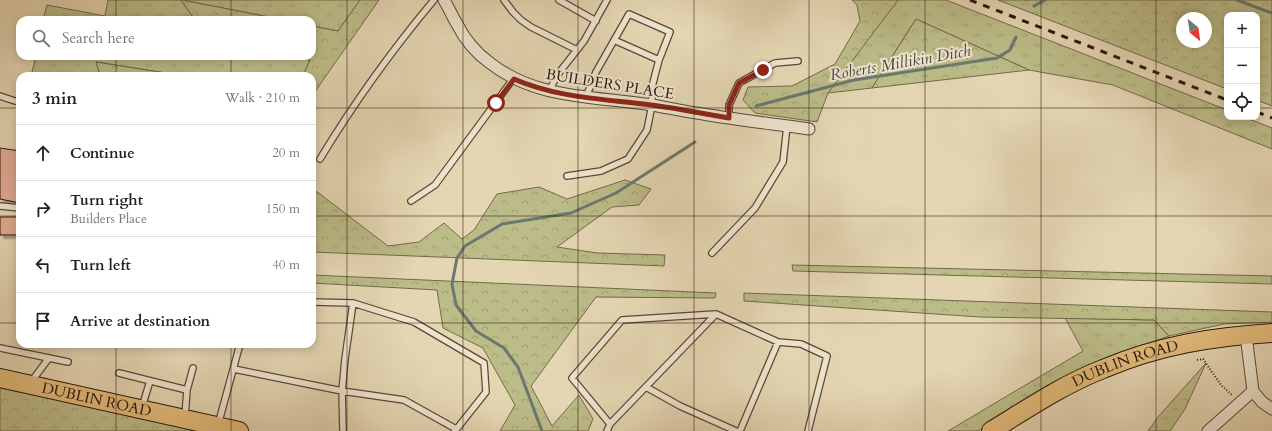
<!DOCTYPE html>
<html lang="en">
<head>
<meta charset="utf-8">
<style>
	body { margin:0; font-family:Cardo,serif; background:#f6f6f6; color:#222 }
	.controls { position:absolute; right:12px; top:12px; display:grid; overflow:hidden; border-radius:8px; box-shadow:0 2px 10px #0003 }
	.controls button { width:36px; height:36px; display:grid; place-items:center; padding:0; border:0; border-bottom:1px solid #e0e0e0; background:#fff; color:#222; font:20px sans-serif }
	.compass { position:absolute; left:1176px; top:12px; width:36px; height:36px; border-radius:50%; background:#fff; box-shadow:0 2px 10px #0003; rotate:151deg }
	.stop { position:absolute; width:12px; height:12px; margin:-9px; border:3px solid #8f2418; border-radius:50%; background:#fff }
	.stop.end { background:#8f2418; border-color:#fff; box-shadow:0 1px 4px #0008 }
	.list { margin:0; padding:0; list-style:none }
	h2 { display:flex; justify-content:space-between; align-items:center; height:52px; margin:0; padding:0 16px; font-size:17px }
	h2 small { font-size:13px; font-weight:400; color:#767676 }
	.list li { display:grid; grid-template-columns:26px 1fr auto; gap:12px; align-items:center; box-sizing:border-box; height:56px; padding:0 16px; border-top:1px solid #e0e0e0 }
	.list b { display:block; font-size:15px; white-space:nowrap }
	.list p { margin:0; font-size:13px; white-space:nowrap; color:#767676 }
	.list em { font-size:13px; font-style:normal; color:#767676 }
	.icon { flex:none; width:22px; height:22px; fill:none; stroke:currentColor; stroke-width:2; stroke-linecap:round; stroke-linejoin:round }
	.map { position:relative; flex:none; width:1272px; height:431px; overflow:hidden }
	.search { position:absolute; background:#fff; box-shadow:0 2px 10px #0003; left:16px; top:16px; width:300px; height:44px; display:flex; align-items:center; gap:10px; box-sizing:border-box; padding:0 14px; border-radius:12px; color:#767676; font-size:15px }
	.panel { position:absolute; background:#fff; box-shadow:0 2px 10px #0003; left:16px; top:72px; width:300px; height:276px; border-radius:12px }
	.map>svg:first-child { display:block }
</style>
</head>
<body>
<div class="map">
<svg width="1272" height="431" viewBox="0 0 1272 431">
	<defs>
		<pattern id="grass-tufts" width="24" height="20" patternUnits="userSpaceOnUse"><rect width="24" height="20" fill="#bcbc88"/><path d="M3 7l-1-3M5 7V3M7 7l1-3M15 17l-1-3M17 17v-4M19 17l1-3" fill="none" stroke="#a2a174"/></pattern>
		<pattern id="forest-crowns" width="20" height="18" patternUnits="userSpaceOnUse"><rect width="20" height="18" fill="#bcbc88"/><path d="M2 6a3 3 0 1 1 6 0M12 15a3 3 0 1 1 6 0" fill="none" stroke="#a2a174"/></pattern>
		<filter id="shadow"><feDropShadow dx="3.5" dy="3.5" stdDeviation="0" flood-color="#0004"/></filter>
	</defs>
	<rect width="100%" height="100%" fill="#e5d6b3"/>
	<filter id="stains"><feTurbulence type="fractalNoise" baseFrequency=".005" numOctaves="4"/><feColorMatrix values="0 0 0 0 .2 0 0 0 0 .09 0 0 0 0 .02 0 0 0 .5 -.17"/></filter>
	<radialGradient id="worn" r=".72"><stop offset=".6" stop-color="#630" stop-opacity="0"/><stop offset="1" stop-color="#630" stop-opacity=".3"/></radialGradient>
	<path fill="url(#grass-tufts)" stroke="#726a4a" d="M108,0H181L195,20H43L47,5L105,16Z
		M182,0H360L338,31L312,26V20H284Z
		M897,0H946L1227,110V117H1244L1272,128V149L1113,85L1029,70L916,19L872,88L828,93Z
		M36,56H284L310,60L303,76H185L96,62L100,75L103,76H31Z
		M1065,318L1154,320L1169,336L1100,361L1067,378L978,431H948L1083,351Z"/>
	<path fill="url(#forest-crowns)" stroke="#726a4a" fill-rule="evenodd" d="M181,0H182L284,20H195Z
		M360,0H379L312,96V76H303L310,60L284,56H312V26L338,31Z
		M852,0H898L828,93L817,122L755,113L743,100L748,87L792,86L835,64L860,21L857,5Z
		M998,0H1024L1027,1L1029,0H1272V106L1257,100V15H1227V89ZM1182,18H1206V42H1182Z
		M916,19L1029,70L872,88Z
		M96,62L185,76H103L100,75Z
		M625,180L651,189L639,205L612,207L557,247L597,253L665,255L664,266L312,252V188L388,246L419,242L444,223L462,239L474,230L497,194L539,187L567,199Z
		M792,265L1272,276V284L793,271Z
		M312,275L716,293L715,298L596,297L531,386L552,426L579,395L593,419L588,431H500L515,405L483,348L443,328L437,290L312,283Z
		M744,293L1272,312V322L1224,324L1169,336L1154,320L980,317L744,301Z
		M1206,363L1185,409L1170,431H1148L1158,417Z
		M0,388L101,409L232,431H0Z"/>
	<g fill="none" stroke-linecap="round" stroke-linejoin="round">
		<path stroke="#6a796f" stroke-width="3" d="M1237,0L1272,13
			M1034,6L1045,0
			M756,106L854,80L997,58L1010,50L1016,37
			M542,431L518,367L504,348L476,331L456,305L452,284L457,258L465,246L502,224L571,213L616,193L695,142"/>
	</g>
	<path fill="#e2ac95" stroke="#29180d" filter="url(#shadow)" d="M0,148L20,151V203L0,199Z
		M0,217H20V235H0Z"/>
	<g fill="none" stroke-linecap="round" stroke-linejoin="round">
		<g stroke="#584836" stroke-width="8">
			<path id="lane" d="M504,0L513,12L521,20L531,27L577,50
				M559,0L596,21
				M614,40L659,60
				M549,91L558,74L584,41L607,0
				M0,96L15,101
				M729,118V105L739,83L775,63L798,61
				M320,159C354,103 392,50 434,0
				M567,176L601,171L628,159L647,130L652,105V87L655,75L659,60L670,32L629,14L596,72L586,97
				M411,201L435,185L513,79
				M0,206L20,208
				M712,253L755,208L783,162L787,126
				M312,302L353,303L414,322L484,363L486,392L455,431
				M0,348L68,362
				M234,369L342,391L404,400L456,429
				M119,373L187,390
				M31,382L49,358
				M646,387L680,406L736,431
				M142,407L150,381
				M185,416L187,390L193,368
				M610,424L572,378L622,320L716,314
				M218,425L240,344
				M343,431L342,391L345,359L353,303
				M607,431L610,424L716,314L778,342L801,344L827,356L808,431
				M740,431L778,342"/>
		</g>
		<g stroke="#584836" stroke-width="13">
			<path id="street" d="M444,0C449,8 452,16 457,24C465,40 476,53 490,63C537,100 596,96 652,105C669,108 686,112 703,114C738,120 774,124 809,129
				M1246,335L1253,391L1262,402L1272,409
				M1208,431L1253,391"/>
		</g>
		<g stroke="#29180d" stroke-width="20">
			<g id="primary">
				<path id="s1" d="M0,378L239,431"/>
				<path id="s2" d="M991,431C1027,409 1064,384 1103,369C1160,345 1211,337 1272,333"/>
			</g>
		</g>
		<path stroke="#29180d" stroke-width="2" stroke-dasharray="1 2" stroke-linecap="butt" d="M1197,360L1203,359L1221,385L1232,395"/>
		<use href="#lane" stroke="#eee4ce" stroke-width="5.5"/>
		<use href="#street" stroke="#eee4ce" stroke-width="11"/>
		<use href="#primary" stroke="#e2bb7a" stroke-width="18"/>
		<path stroke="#29180d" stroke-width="3" stroke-dasharray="7 7" stroke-linecap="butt" d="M970,0L1227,100
			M1257,112L1272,118"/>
	</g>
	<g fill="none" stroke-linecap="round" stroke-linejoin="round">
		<path stroke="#8f2418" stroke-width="5" d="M496,103L514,79C557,98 605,99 651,105C677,108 703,114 729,118V105L739,83L763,70"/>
	</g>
	<path fill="none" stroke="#29180d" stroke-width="1" stroke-opacity="0.55" d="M116,0V20M231,0V20M347,0V431M463,0V431M578,0V431M694,0V431M809,0V431M925,0V431M1041,0V431M1156,0V431M116,56V76M231,56V76M0,108H20M312,108H1227M1257,108H1272M0,216H20M312,216H1272M0,323H20M312,323H1272M116,344V431M231,344V431"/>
	<g text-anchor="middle" stroke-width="4" stroke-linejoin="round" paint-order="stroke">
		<g font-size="15" fill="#29180d" stroke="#eee4ce">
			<text transform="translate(610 84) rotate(9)" y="5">BUILDERS PLACE</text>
			<text dy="5" stroke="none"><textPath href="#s2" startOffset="151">DUBLIN ROAD</textPath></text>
			<text dy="5" stroke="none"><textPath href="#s1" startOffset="99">DUBLIN ROAD</textPath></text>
		</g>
		<g font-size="16" font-style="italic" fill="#4a483e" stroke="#eee4ce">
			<text transform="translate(900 62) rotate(-10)" y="6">Roberts Millikin Ditch</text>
		</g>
	</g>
	<rect width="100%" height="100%" filter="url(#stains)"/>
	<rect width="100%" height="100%" fill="url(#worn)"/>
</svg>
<div class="controls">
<button>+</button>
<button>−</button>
<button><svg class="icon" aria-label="locate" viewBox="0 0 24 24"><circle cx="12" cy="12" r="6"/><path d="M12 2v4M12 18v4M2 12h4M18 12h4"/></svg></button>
</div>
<svg class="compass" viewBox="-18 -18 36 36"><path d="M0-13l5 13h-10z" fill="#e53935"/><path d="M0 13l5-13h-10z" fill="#767676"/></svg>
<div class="stop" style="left:496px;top:103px"></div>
<div class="stop end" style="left:763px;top:70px"></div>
<div class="search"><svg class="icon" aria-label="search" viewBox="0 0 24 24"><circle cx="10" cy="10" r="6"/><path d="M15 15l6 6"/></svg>Search here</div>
<section class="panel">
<h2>3 min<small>Walk · 210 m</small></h2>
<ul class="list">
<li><svg class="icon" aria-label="ahead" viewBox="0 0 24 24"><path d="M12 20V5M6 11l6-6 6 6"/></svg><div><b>Continue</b></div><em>20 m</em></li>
<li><svg class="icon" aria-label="right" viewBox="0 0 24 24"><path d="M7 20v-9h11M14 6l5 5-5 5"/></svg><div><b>Turn right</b><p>Builders Place</p></div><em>150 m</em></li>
<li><svg class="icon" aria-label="left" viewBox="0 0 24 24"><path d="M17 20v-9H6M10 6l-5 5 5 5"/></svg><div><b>Turn left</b></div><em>40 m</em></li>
<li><svg class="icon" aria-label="arrive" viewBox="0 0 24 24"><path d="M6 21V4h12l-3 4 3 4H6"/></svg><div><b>Arrive at destination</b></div></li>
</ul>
</section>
</div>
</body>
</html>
